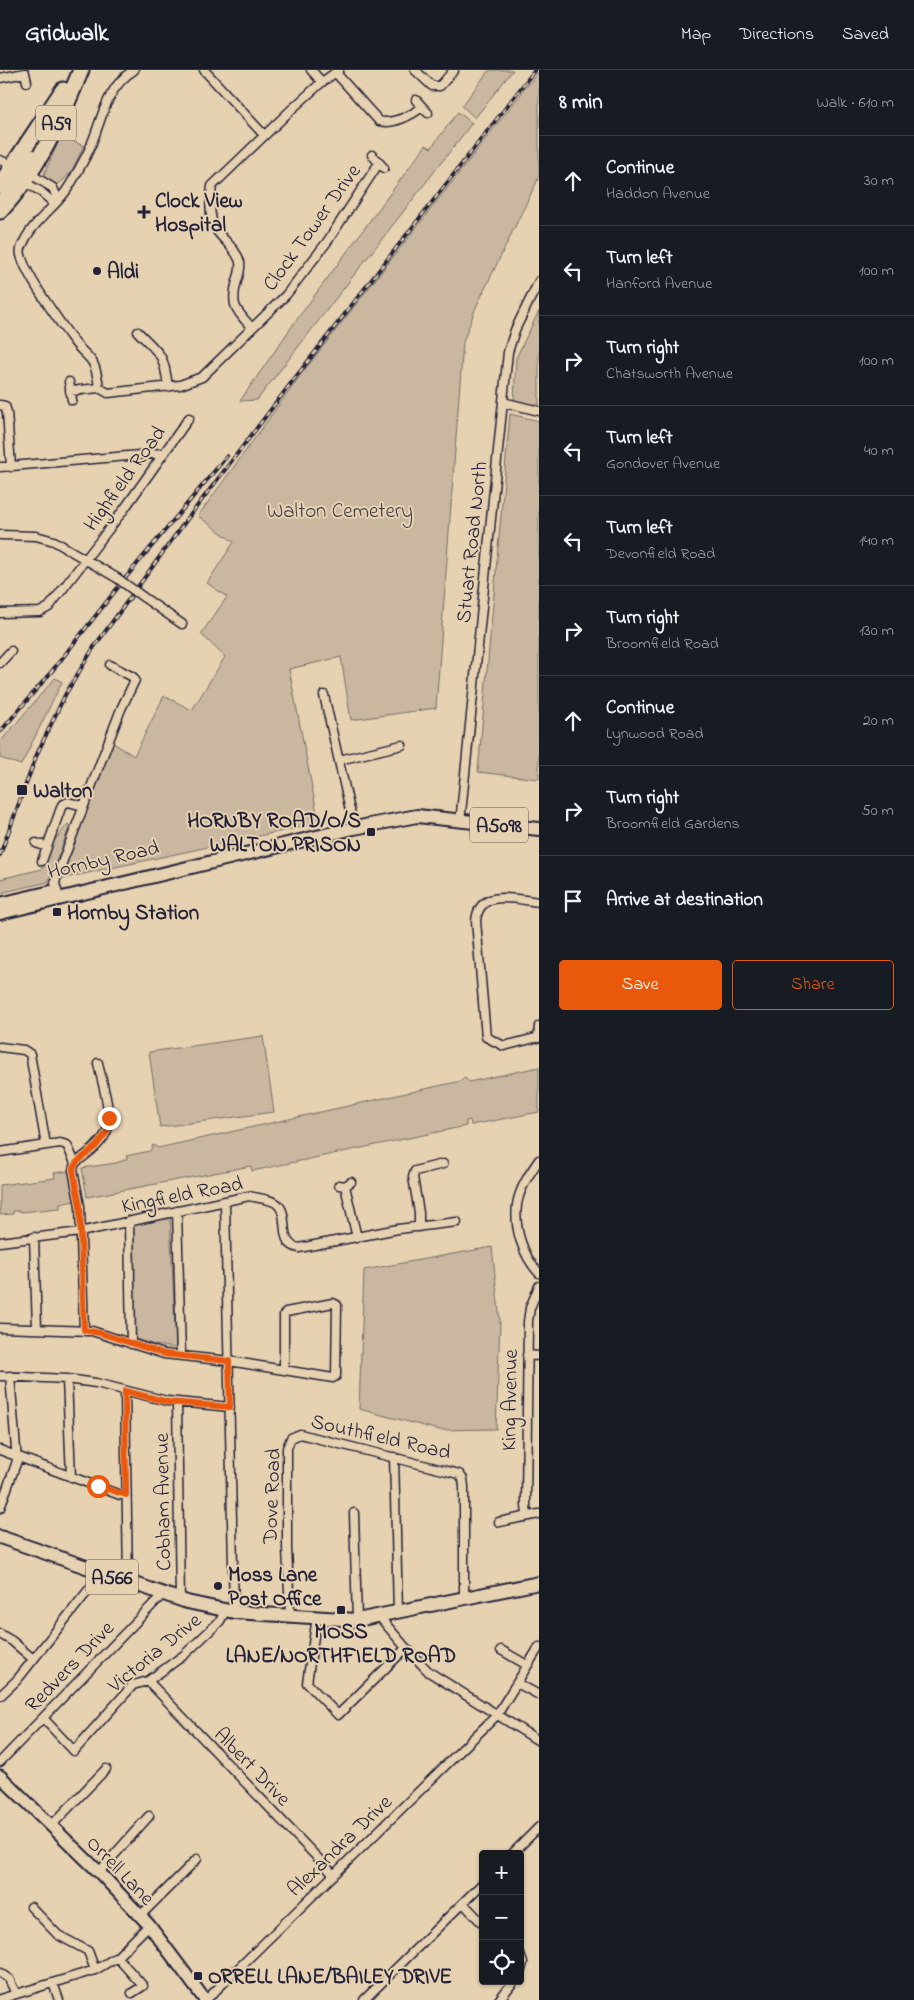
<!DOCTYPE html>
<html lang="en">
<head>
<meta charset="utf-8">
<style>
	body { margin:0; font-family:"Indie Flower",sans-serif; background:#242831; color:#f1f3f6 }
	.controls { position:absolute; right:15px; bottom:15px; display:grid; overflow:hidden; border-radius:5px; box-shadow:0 1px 4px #0004 }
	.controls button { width:45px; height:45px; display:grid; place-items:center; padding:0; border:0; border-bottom:1px solid #363941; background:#171b24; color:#f1f3f6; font:25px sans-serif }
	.stop { position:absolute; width:15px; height:15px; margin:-11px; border:4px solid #ea580c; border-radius:50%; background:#fff }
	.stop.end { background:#ea580c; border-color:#fff; box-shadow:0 1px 5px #0008 }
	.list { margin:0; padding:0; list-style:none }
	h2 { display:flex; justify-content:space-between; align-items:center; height:65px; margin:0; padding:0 20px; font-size:21px }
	h2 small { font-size:16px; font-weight:400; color:#9ea1a6 }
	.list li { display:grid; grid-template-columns:32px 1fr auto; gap:15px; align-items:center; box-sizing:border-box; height:90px; padding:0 20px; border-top:1px solid #363941 }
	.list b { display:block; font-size:19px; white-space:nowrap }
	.list p { margin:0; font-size:16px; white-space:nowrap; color:#9ea1a6 }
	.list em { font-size:16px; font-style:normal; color:#9ea1a6 }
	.actions { display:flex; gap:10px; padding:15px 20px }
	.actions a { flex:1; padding:11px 0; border:1px solid #ea580c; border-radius:5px; text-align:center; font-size:18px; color:#ea580c }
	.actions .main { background:#ea580c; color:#fff }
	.icon { flex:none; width:28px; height:28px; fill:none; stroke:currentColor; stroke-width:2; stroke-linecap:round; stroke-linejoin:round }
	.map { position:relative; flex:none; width:539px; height:1930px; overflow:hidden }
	header { display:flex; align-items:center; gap:30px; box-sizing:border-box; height:70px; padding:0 25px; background:#171b24; border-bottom:1px solid #363941 }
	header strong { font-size:24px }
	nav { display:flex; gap:28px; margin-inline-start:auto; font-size:18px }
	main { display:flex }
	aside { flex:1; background:#171b24 }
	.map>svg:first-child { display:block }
</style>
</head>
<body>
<header>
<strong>Gridwalk</strong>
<nav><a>Map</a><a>Directions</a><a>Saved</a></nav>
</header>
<main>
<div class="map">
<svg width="539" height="1930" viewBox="0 0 539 1930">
	<rect width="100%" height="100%" fill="#e6d1b0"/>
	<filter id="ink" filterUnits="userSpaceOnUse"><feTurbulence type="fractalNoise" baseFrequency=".02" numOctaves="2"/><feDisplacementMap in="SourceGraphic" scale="10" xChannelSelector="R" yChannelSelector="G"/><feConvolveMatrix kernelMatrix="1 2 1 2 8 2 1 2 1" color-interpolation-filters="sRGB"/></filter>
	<g filter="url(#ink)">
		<path fill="#c9b89f" stroke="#766d6d" d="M489,0H513L475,48L462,36Z
			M539,1V107L476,237L463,272L436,638L351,650L341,587L289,599L319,753L60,809L113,673L134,686L164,626L192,640L225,587L201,564L227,527L207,513L234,472L198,446L303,302Z
			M458,42L472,53L257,330L240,331L295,252L426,75L431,78Z
			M61,66L84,76C76,90 71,109 56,115L44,108V104Z
			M539,241V336L514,330L516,288Z
			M510,344L539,351V709L478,702Z
			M55,608L62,612L21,695L0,688V672Z
			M68,754L70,756L48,812L0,823V809L42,799L53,772Z
			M263,966L274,1042L160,1057L149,982Z
			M539,997V1042L471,1055L470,1050L466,1051V1056L252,1101L251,1096L87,1127L82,1098L116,1093L127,1089L126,1086L150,1081L153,1075L158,1078L461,1011L464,1007L469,1012Z
			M69,1101L74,1131L60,1134V1138L21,1142V1141H13V1144L0,1145V1115L55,1108L54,1103Z
			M170,1148L176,1278L155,1275L134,1268L132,1155Z
			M492,1177L500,1252L496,1359L439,1360L359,1339L364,1200Z"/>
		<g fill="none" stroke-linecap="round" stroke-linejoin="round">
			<g stroke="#22223b" stroke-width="11">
				<path id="street" d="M134,0C102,20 102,57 85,88C79,99 73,111 66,121C53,139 31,154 23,174C21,177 20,182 21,185C26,206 61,254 75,273C80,280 88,285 93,293C97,301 98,309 99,318L108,323L180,315L202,307L286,225L327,172L379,93
					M204,0L264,65
					M311,0L322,12
					M415,0L432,16H440L454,0
					M335,2L379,51C393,55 412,45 422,37
					M0,8L25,3L27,12
					M416,30L428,43
					M372,85L384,98
					M0,90L14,96
					M27,102L53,118L58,130
					M9,104C22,103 27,94 33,84
					M22,111L40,121L55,134
					M0,129L16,108L24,104
					M252,258C236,240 230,236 237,211C239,205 241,198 240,192C237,180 224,171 217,161C208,150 210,129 212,116L292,39L322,12L339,0
					M138,262C161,285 164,284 168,317
					M69,312L72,330
					M70,321L99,318
					M503,332L539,341
					M0,335L5,336L7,342L11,397
					M0,397L163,383
					M0,465L36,466L54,471L117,508
					M143,527L182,554
					M0,543L40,542L49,537L125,438L189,348
					M0,593L11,581
					M324,625L354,758
					M339,690L402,675
					M461,743L508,282L515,260L539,211
					M36,773L47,777
					M42,791L62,735L68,732L83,736
					M59,828L55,813L57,806L121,639L135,610L133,607L110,595
					M539,832C515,829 479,818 476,851L486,967L504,976L539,967
					M538,968L539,956
					M0,977L24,980L30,984L46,1075
					M0,1082L60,1073L67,1075L75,1093L73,1100L80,1136L84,1261
					M539,1090C530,1103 519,1119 517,1135C514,1159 523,1186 539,1203
					M75,1093C86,1085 100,1075 106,1063C114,1047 101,1010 98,993
					M339,1115L345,1116L351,1112
					M345,1116L357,1168
					M225,1132L234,1542
					M177,1141L181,1286
					M129,1151L131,1274
					M419,1157V1143L413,1107L415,1101L443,1094
					M34,1167L37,1259
					M0,1172L80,1162L249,1126C257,1128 269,1129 276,1133C292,1144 275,1173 299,1178L398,1159L457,1152
					M0,1258L92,1261L164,1284L229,1291L333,1308L336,1306L337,1235L333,1233L286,1242L284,1245V1300
					M527,1285L539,1286
					M0,1306L67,1309L96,1313L167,1331L230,1337
					M67,1309L71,1407
					M125,1321L128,1512
					M177,1333L180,1530
					M0,1380L120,1425H126
					M394,1387L398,1541
					M0,1438L17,1391L10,1306
					M354,1443L357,1550
					M527,1446L526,1435L528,1251L530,1238L539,1216
					M499,1452L539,1444
					M290,1545L287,1478V1378L291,1368L300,1364L459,1404L463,1409L464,1417V1528
					M378,1545L406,1578L429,1602L539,1671
					M317,1547L307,1613L338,1645L406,1578
					M0,1564L12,1571L33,1589
					M501,1580L527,1595
					M148,1611L334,1805
					M517,1613L539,1625
					M0,1626L17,1610L102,1503
					M43,1648L74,1681L133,1615L148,1611L184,1585L220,1551L225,1541
					M0,1692L163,1524
					M51,1756L106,1699
					M512,1784L539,1757
					M99,1802L149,1746
					M463,1833L483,1854
					M31,1837L58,1865L88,1881L95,1900
					M140,1846L197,1789
					M520,1885L523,1893L520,1903
					M117,1887L143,1916L132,1923
					M0,1903L9,1909L16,1924
					M53,1913L59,1930
					M0,1929L95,1900L117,1887L149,1855
					M206,1930L497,1645L539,1577
					M364,1930L483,1813
					M499,1930L514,1911"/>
			</g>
			<g stroke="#22223b" stroke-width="15">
				<path id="secondary" d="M0,1706L99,1802L149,1855L205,1930"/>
			</g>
			<g stroke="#22223b" stroke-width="16">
				<path id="primary" d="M0,834L51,822
					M0,843L354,758L417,746L539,759
					M0,1467L187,1532L234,1542L357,1550L539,1513"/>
			</g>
			<g stroke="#22223b" stroke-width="19">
				<path id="highway" d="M0,115L63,20
					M0,141C37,102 61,49 81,0"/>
			</g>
			<use href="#street" stroke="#e6d1b0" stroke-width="8"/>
			<use href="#secondary" stroke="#e6d1b0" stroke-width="11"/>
			<use href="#primary" stroke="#e6d1b0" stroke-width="12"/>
			<use href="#highway" stroke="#e6d1b0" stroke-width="15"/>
			<g stroke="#22223b" stroke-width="4">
				<path id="rail" d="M0,662L52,601L127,506L227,386
					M0,785L37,684L65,625L94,577L185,452L295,308L535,0"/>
			</g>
			<use href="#rail" stroke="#e6d1b0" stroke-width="2" stroke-dasharray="5.5" stroke-linecap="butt"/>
			<g stroke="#22223b" stroke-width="11" stroke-linecap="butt">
				<path id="street-bridge" d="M117,508L143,527"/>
			</g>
			<use href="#street-bridge" stroke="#e6d1b0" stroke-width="8"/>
		</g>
	</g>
	<g fill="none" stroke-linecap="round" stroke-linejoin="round" filter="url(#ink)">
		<path stroke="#ea580c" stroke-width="6" d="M98,1416L126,1425L125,1321L168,1332L230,1337L229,1291L164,1284L100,1263L84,1260L80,1136L73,1100L76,1093L96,1076L107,1062L109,1048"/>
	</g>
	<g fill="#22223b" stroke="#e6d1b0" stroke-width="2">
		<path d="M141.5 134.5h5v5h5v5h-5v5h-5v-5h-5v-5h5z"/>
		<circle cx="97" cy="201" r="5"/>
		<rect x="16" y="714" width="12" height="12" rx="2.5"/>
		<rect x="366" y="757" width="10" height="10" rx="2.5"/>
		<rect x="52" y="837" width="10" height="10" rx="2.5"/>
		<circle cx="218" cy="1516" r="5"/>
		<rect x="336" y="1535" width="10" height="10" rx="2.5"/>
		<rect x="193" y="1901" width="10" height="10" rx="2.5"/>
	</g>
	<g text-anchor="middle" stroke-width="4" stroke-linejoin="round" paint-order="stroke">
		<g fill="#e6d1b0" stroke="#5d565e" stroke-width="1">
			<rect x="36" y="35.5" width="40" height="35" rx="4"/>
			<rect x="470" y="737.5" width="58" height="35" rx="4"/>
			<rect x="86" y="1489.5" width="52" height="35" rx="4"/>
		</g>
		<g font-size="20" font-weight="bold" fill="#22223b">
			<text x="56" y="60">A59</text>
			<text x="499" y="762">A5098</text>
			<text x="112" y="1514">A566</text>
		</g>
		<g font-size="21" font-weight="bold" fill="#22223b" stroke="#e6d1b0" text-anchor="start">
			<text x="155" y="137">Clock View<tspan x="155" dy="24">Hospital</tspan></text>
			<text x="107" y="208">Aldi</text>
			<text x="33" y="727">Walton</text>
			<text x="361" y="757" text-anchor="end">HORNBY ROAD/O/S<tspan x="361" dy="24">WALTON PRISON</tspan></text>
			<text x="67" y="849">Hornby Station</text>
			<text x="228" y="1511">Moss Lane<tspan x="228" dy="24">Post Office</tspan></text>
			<text x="341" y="1568" text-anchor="middle">MOSS<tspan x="341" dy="24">LANE/NORTHFIELD ROAD</tspan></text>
			<text x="208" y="1913">ORRELL LANE/BAILEY DRIVE</text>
		</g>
		<g font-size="21" fill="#22223b" stroke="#e6d1b0">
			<text transform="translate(311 157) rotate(-54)" y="7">Clock Tower Drive</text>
			<text transform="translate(124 408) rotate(-54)" y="7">Highfield Road</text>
			<text transform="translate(471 472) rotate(-84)" y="7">Stuart Road North</text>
			<text transform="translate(103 789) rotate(-13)" y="7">Hornby Road</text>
			<text transform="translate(182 1124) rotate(-11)" y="7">Kingfield Road</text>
			<text transform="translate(509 1330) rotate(-89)" y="7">King Avenue</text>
			<text transform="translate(381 1366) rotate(13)" y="7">Southfield Road</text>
			<text transform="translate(271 1426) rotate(-88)" y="7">Dove Road</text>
			<text transform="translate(162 1432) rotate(-91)" y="7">Cobham Avenue</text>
			<text transform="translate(154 1582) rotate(-39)" y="7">Victoria Drive</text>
			<text transform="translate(69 1596) rotate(-46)" y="7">Redvers Drive</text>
			<text transform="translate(253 1696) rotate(46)" y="7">Albert Drive</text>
			<text transform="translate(339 1775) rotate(-44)" y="7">Alexandra Drive</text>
			<text transform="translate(121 1800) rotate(46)" y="7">Orrell Lane</text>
		</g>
		<g font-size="21" fill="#43404f" stroke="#e6d1b0">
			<text x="340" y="447">Walton Cemetery</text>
		</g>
	</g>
</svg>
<div class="controls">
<button>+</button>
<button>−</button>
<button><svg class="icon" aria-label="locate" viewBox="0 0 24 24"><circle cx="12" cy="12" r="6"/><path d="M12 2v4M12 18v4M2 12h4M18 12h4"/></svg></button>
</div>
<div class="stop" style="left:98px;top:1416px"></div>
<div class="stop end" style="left:109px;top:1048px"></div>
</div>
<aside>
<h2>8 min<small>Walk · 610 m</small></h2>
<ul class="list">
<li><svg class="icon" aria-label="ahead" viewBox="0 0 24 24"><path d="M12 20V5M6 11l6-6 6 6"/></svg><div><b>Continue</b><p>Haddon Avenue</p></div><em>30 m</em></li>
<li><svg class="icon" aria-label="left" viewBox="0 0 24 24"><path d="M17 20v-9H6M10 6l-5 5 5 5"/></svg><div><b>Turn left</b><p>Hanford Avenue</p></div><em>100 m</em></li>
<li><svg class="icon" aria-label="right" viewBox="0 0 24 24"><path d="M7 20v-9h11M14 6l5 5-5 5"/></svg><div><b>Turn right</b><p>Chatsworth Avenue</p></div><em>100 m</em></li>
<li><svg class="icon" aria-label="left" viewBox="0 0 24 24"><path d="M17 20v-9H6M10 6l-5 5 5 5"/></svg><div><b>Turn left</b><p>Gondover Avenue</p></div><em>40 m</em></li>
<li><svg class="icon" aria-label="left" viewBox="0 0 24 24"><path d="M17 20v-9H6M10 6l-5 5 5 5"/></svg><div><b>Turn left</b><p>Devonfield Road</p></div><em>140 m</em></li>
<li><svg class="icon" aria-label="right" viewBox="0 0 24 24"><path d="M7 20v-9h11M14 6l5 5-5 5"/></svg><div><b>Turn right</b><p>Broomfield Road</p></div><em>130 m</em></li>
<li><svg class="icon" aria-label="ahead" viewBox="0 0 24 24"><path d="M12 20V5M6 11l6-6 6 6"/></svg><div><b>Continue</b><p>Lynwood Road</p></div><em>20 m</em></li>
<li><svg class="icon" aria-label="right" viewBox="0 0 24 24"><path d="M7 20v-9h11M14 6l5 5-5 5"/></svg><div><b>Turn right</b><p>Broomfield Gardens</p></div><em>50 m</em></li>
<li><svg class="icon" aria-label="arrive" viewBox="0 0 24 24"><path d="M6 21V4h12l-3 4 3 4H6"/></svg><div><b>Arrive at destination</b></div></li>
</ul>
<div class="actions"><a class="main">Save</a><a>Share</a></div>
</aside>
</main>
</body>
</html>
